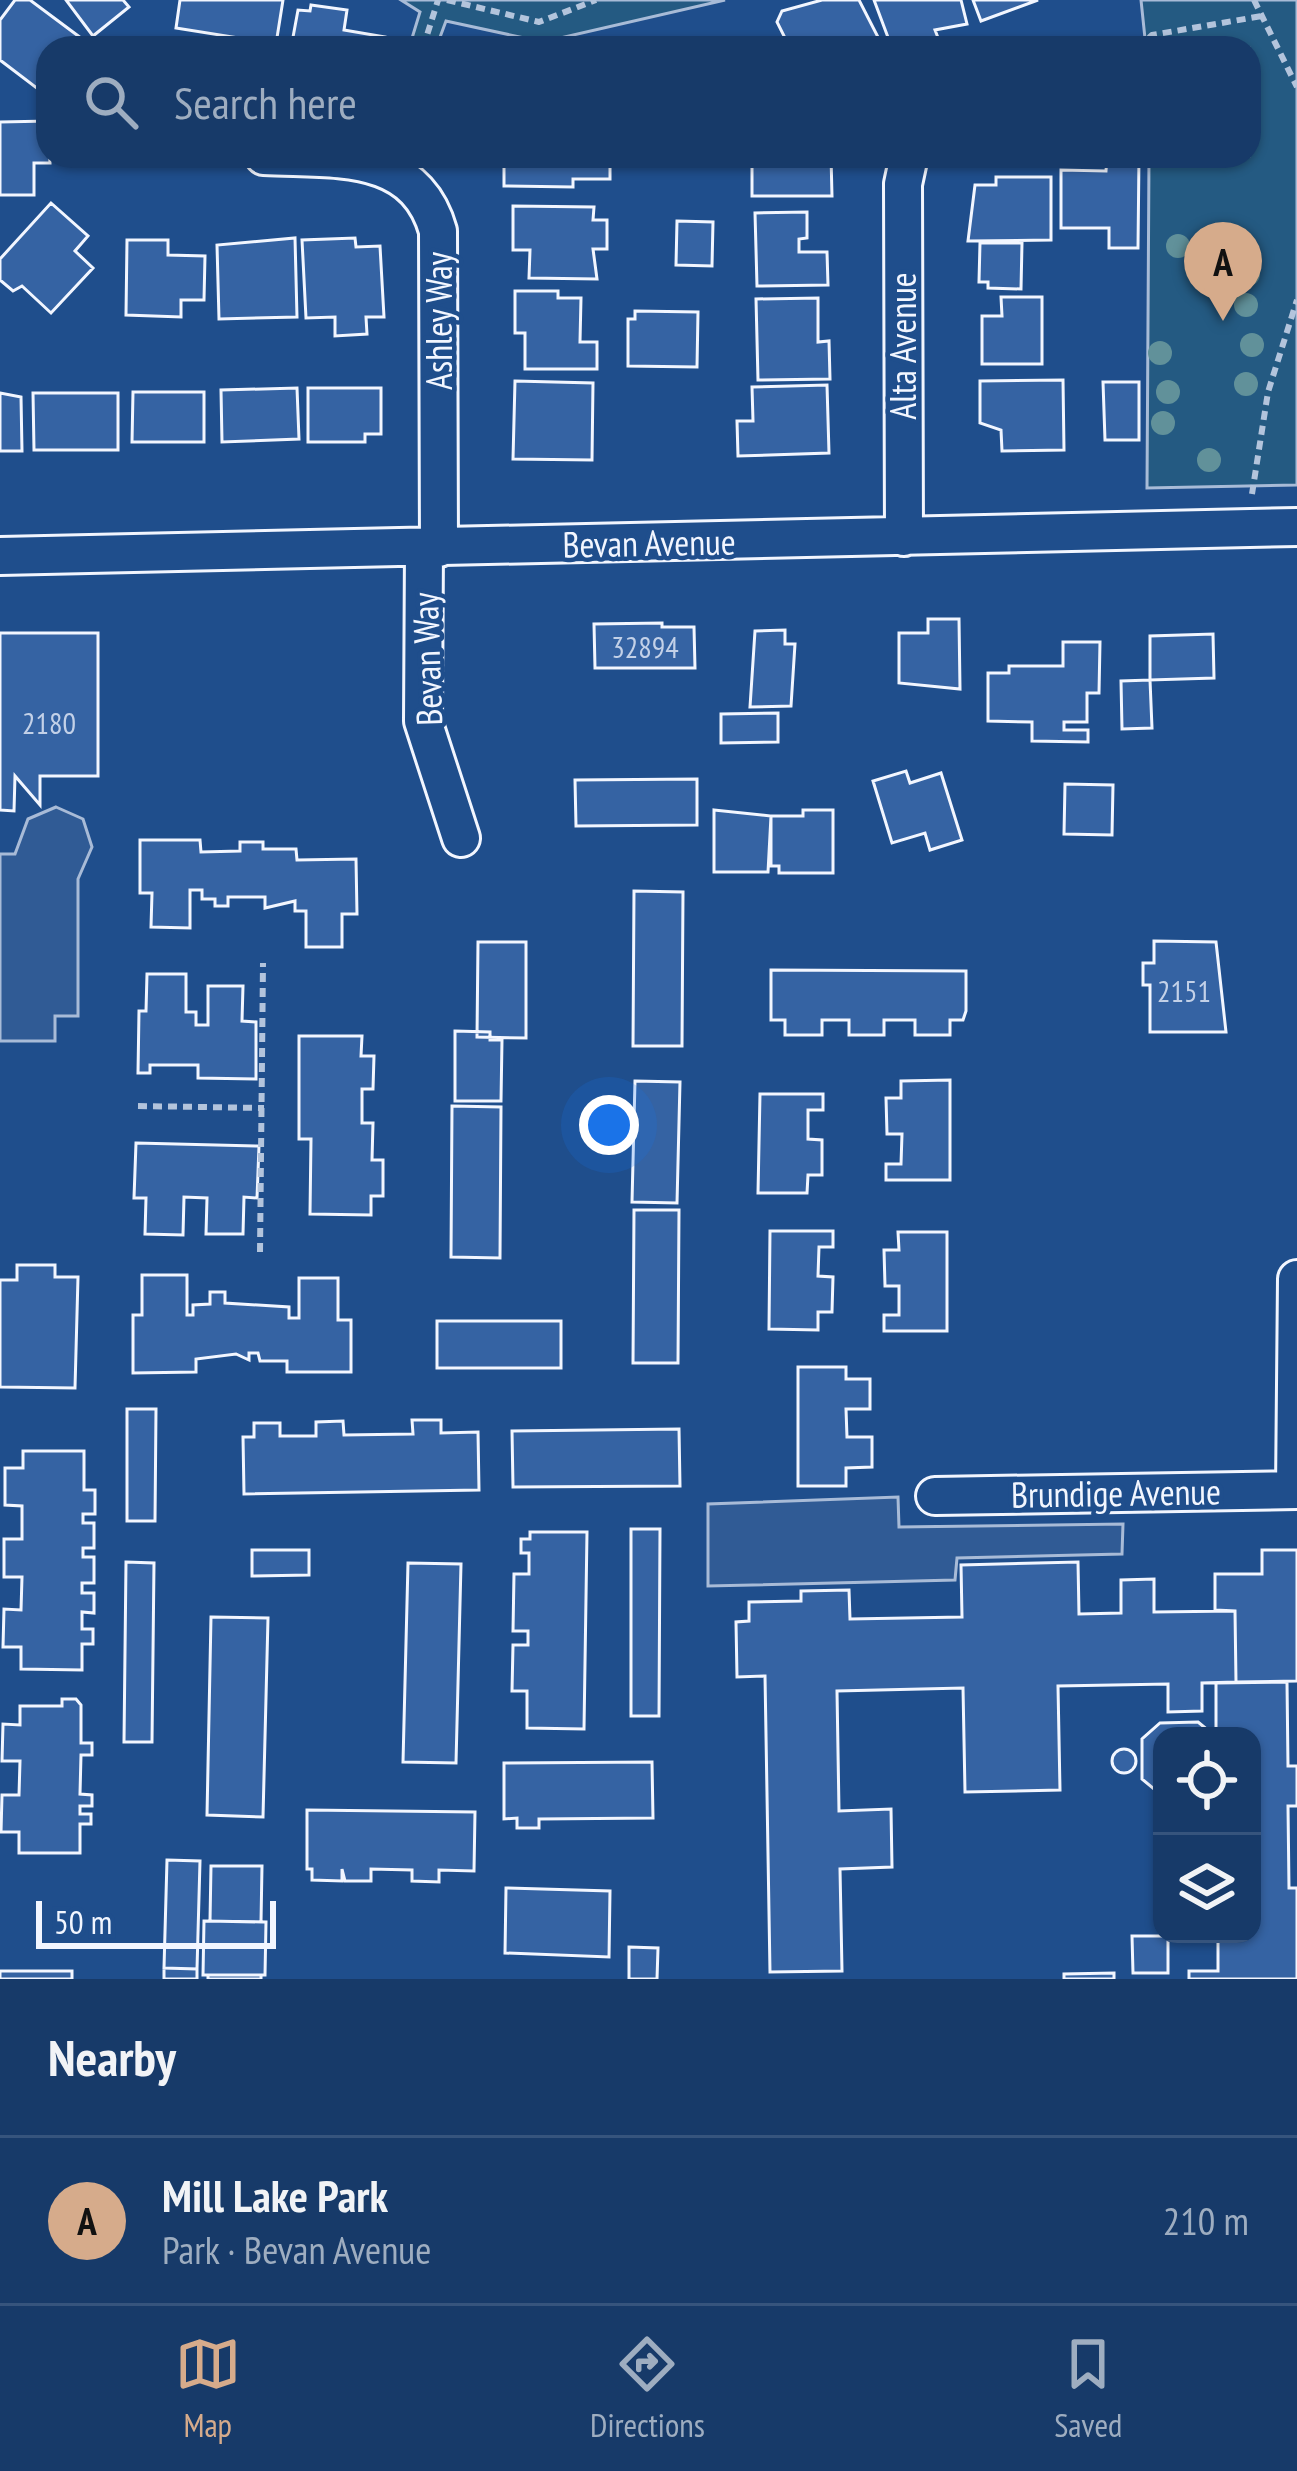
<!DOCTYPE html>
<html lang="en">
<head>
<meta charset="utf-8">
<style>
	body { margin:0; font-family:"PT Sans Narrow",sans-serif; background:#20416f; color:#f1f3f6 }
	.controls { position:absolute; right:36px; bottom:36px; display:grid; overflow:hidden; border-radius:24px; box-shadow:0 3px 9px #0004 }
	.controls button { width:108px; height:108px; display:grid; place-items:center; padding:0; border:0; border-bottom:3px solid #36547d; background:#173a69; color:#f1f3f6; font:60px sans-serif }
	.scale { position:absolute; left:36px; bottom:30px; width:240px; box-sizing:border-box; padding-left:12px; border:6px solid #f2f6ff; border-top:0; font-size:33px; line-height:42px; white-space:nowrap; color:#f2f6ff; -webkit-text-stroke:9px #1f4e8c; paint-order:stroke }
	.you { position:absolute; left:609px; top:1125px; width:42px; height:42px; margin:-30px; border:9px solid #fff; border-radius:50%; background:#1a73e8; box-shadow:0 0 0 18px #1a73e833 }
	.badge { display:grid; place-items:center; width:78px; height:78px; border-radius:50%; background:#d6ab8b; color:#111; font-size:39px; font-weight:700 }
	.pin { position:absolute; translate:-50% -99px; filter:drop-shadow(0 3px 6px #0008) }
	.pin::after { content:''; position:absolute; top:63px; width:42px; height:36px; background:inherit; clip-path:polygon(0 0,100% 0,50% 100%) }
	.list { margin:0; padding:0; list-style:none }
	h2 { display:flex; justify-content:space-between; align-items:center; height:156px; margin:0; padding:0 48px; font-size:51px }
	h2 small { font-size:39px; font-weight:400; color:#9eadc0 }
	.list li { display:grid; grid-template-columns:78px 1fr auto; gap:36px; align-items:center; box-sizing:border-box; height:168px; padding:0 48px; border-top:3px solid #36547d }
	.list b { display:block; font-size:45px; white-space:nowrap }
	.list p { margin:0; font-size:39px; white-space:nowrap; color:#9eadc0 }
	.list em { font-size:39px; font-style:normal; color:#9eadc0 }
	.icon { flex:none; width:66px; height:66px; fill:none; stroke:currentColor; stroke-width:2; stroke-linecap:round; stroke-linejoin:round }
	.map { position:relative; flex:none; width:1297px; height:1979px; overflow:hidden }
	.search { position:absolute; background:#173a69; box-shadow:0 3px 9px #0004; left:36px; right:36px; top:36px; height:132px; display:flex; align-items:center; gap:30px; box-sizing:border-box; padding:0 42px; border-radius:36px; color:#9eadc0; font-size:45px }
	.sheet { height:324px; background:#173a69 }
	nav { display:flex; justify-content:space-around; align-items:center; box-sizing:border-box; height:168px; border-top:3px solid #36547d; background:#173a69; font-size:33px; color:#9eadc0 }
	nav a { display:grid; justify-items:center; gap:6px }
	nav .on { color:#d6ab8b }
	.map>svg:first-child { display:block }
</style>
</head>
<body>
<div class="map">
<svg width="1297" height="1979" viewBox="0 0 1297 1979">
	<rect width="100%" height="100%" fill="#1f4e8c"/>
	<path fill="#245a82" stroke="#a8bbd7" stroke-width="3" d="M401,0H725L543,42L446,21L436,48H409L420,12Z
		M1141,0H1297V485L1147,488L1149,156H1249V48H1146Z"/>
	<path fill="#305b95" stroke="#a8bbd7" stroke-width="3" d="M56,807L83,819L92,847L78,879V1016H55V1041H0V854H15L28,819Z
		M898,1497L899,1527L1123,1524L1122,1554L957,1558L955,1580L708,1586V1504Z"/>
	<path fill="#3563a3" stroke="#f2f6ff" stroke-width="3" d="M15,0H30L89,44L48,48V76L38,89L0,60V20Z
		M66,0H123L129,7L93,36Z
		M180,0H283L276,44L176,28Z
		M822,0H859L880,41L865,48H790L777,22L782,11Z
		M874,0H961L967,24L935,30L942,48H892Z
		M973,0H1038L981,21Z
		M311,5L347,10L344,30L385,37L383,48H291L298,10L310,11Z
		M48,121L50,163H34V195H0V122Z
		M504,156H610V179H573V187L504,186Z
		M752,156H831L832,196H752Z
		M1107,156H1139L1138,248H1109V228H1061V170L1106,171Z
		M996,177H1051V240L968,241L975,185H996Z
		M51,203L88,236L75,251L93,268L51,313L22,286L13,291L0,280V259Z
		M513,206L594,207L593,220H607V249H593L597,279L529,278L530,250H513Z
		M807,212V238L799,239V252H827L828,285L757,286L755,213Z
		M677,221L713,222L712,266L676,265Z
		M295,238L297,317L219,319L217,245Z
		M355,238L356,247L380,246L384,317H366L367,334L335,336V317L306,318L302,240Z
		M127,240H168V255L205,256L204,300H181V317L126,315Z
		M980,243H1022L1021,289L988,288V282H979Z
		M515,291H558V298H581L580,342H597V369H525V333H515Z
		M1001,297H1042V364H982V316H1002Z
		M818,298V342L829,341L830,379L758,380L756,299Z
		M635,311L698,312L697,367L628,366V319H635Z
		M1063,380L1064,450L1002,451L1001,430L980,423V381Z
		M515,381L593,383L592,460L513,459Z
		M1103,382H1139V440H1105Z
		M827,385L829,453L738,456L737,421H753L752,387Z
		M297,388L299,439L222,442L221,390Z
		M308,388H381V434H365V442H308Z
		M133,392H204V442H132Z
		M0,393L21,397L22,451H0Z
		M33,393H118V450H34Z
		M928,619H959L960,689L899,683V633H928Z
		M662,623V627H694L695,668H595L594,624Z
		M785,630V644H795L791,706L750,707L755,631Z
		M0,633H98V776H40V805L15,776L14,811L0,810Z
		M1213,634L1214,678L1150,680V636Z
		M1063,642H1100L1099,693H1087V722H1064V730H1088V742L1032,741V722L988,721V673H1009V666H1063Z
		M1150,680L1152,728L1122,729L1121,681Z
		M778,713V742L721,743V714Z
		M906,771L910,783L941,773L962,840L930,850L925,833L892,843L873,781Z
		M697,779V825L576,826L575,780Z
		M1065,784L1113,785L1112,835L1064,834Z
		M714,810L771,816L768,872H714Z
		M803,810H833V873H779V866H771V816H803Z
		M140,840H200L201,852L240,851V842H263V849H296L297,860L356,859L357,914H342V947H306V911H295V901L265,908V897H228V906H215V899H202V890H190V928L151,927L152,893H140Z
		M634,891L683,892L682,1046H633Z
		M1154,941L1216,942L1226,1032H1150V985H1143V963H1154Z
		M478,942H526V1038L477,1037Z
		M771,970L966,971V1011L963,1020H950V1035H915V1020H884V1035H849V1020H822V1035H785V1020H771Z
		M147,974H186V1012H196V1025H208V986H243L242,1021L256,1022V1079L198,1078V1065H150V1073H138L139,1011H146Z
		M455,1031L490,1032V1040H502L501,1101H455Z
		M299,1036H362L361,1056H374L373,1089H362V1123H373L372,1160H383V1196H371V1215L310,1214L311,1139H299Z
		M950,1080V1180H886V1164H901L902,1134H887L886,1098H901V1081Z
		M635,1081L680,1082L677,1203L632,1202Z
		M760,1094H823V1110H808V1139L822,1140V1175H808L807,1193H758Z
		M452,1106L501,1107L500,1258L451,1257Z
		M136,1143L259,1146L257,1198L244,1197L243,1234H206L207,1198L184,1197L183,1235L145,1234L146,1198H134Z
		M634,1210H679L678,1363H633Z
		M770,1231H833V1247H819L818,1276L833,1277L832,1312H818V1330L769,1329Z
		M898,1232H947V1331H884V1315H899V1286H885L884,1250H899Z
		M17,1265H55V1277H78L75,1388L0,1387V1280H17Z
		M142,1275H187V1315H193V1305L210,1304V1292H225V1303L289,1307V1318H299V1278H338V1320H351V1372H287V1361H260L258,1353H249V1360L236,1354L196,1359V1372L133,1373V1315H142Z
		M437,1321H561V1368H437Z
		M798,1367H846V1379H870V1409H846L847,1437H872V1467L846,1468V1486H798Z
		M127,1409H156L155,1521H127Z
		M412,1420H441V1433L478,1432L479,1490L244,1494L243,1437H254V1423H280V1436H316V1422L343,1421L344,1435L413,1434Z
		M679,1429L680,1486L513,1487L512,1431Z
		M23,1451H84V1490H95V1514H83V1523H94V1548H83V1557H94V1583H82V1593H94V1613L82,1612V1629H93V1644H82V1670L21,1669V1647H3L4,1609L21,1610L22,1577H4V1539H22V1506L5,1505V1468H23Z
		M631,1529H660L659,1716H631Z
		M530,1532H587L584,1729L527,1728V1691H512L513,1645H528V1631H513L514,1574H529V1553H521V1539H530Z
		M252,1550H309V1575L252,1576Z
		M1262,1550H1297V1681L1236,1682L1235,1611L1215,1610V1574H1262Z
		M126,1562L154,1563L152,1742H124Z
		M1078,1562L1079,1614L1121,1613V1580L1154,1579V1612L1235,1611L1236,1682L1202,1683V1711L1168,1712V1684L1058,1686L1060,1790L965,1792L963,1688L837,1691L839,1811L891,1809L892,1867L840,1869L842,1971L770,1972L765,1676L737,1677L736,1622L749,1621V1602L801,1601V1591L849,1590L850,1619L962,1617L961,1565Z
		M408,1563L461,1564L456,1763L403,1762Z
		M211,1617L268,1618L263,1817L207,1815Z
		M1287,1682L1288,1766H1297V1806H1288L1289,1888H1297V1979H1189V1971H1218V1934H1252V1736H1216V1683Z
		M62,1699H76L81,1705V1743H92V1755H81L80,1794L92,1795V1806H80V1814H91V1824H80V1853H19V1832H1L2,1795H19L20,1761H2L3,1724L20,1725V1706H62Z
		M1198,1722L1215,1736H1162L1160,1794L1142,1779V1739L1160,1723Z
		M1112 1761a12 12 0 1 1 24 0a12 12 0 1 1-24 0Z
		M652,1762L653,1818L539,1819V1828H517V1818L504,1819V1763Z
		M307,1810L475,1812L474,1871L439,1870V1882L412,1881V1870L371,1869V1881H345L342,1869V1881L312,1880V1869H307Z
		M167,1860L200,1861L197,1969L164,1968Z
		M211,1866H262L261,1922L210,1921Z
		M506,1888L610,1891L609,1957L505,1953Z
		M204,1921L266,1922L265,1975H203Z
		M1132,1936H1168V1973H1133Z
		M629,1947L658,1948L657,1979H629Z
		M164,1968L197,1969V1979H164Z
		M0,1971H72V1979H0Z
		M1114,1973V1979H1064V1974Z
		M208,1975H261V1979H208Z"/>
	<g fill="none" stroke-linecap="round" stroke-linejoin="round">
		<g stroke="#f2f6ff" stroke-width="42">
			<path id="minor" d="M264,156C334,160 415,149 438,231L439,548
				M904,537L903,184L909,156
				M424,548L423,721L461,838
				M0,556L1297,527
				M1295,1490L1297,1279
				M935,1496L1297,1490"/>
		</g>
		<path stroke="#b3c4dc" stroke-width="6" stroke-dasharray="9 6" stroke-linecap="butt" d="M447,0L539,22L596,0
			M1254,0L1297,87
			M423,48L438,0
			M1138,48L1152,35L1262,16
			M1252,494L1268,392L1297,300
			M138,1106L264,1108
			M260,1252L263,963"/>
		<use href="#minor" stroke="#1f4e8c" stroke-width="36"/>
	</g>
	<g fill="#61919a">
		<circle cx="1178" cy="246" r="12"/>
		<circle cx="1248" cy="274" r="12"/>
		<circle cx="1246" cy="305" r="12"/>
		<circle cx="1252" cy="345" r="12"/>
		<circle cx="1160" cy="353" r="12"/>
		<circle cx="1246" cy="384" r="12"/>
		<circle cx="1168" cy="392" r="12"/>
		<circle cx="1163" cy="423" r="12"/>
		<circle cx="1209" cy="460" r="12"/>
	</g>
	<g text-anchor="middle" stroke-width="9" stroke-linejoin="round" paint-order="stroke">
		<g font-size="30" fill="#c3d1e8">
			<text x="645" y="658">32894</text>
			<text x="49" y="734">2180</text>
			<text x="1184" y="1002">2151</text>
		</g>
		<g font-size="36" fill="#f2f6ff" stroke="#1f4e8c">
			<text transform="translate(439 321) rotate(-90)" y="13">Ashley Way</text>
			<text transform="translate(903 346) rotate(-90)" y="13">Alta Avenue</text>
			<text transform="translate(649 543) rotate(-1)" y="13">Bevan Avenue</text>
			<text transform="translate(427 659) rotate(-92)" y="13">Bevan Way</text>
			<text transform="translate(1116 1493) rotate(-1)" y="13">Brundige Avenue</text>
		</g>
	</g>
</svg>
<div class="controls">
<button><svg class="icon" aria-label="locate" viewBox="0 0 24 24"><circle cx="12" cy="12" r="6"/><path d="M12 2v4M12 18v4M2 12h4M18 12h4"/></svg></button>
<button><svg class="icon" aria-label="layers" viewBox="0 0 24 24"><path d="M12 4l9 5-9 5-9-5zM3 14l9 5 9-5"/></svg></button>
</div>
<div class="scale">50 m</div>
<div class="you"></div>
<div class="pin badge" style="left:1223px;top:321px">A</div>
<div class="search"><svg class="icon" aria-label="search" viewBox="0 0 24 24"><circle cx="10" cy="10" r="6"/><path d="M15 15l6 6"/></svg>Search here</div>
</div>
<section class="sheet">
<h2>Nearby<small></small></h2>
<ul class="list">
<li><span class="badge">A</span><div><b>Mill Lake Park</b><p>Park · Bevan Avenue</p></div><em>210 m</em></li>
</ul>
</section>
<nav>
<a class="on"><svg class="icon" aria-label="map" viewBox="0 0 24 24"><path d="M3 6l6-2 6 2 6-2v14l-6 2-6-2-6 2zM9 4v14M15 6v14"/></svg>Map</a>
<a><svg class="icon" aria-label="directions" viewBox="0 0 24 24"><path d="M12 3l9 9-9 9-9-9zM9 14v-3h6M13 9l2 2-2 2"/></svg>Directions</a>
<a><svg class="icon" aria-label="saved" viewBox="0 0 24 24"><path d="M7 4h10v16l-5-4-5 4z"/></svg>Saved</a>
</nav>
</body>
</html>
